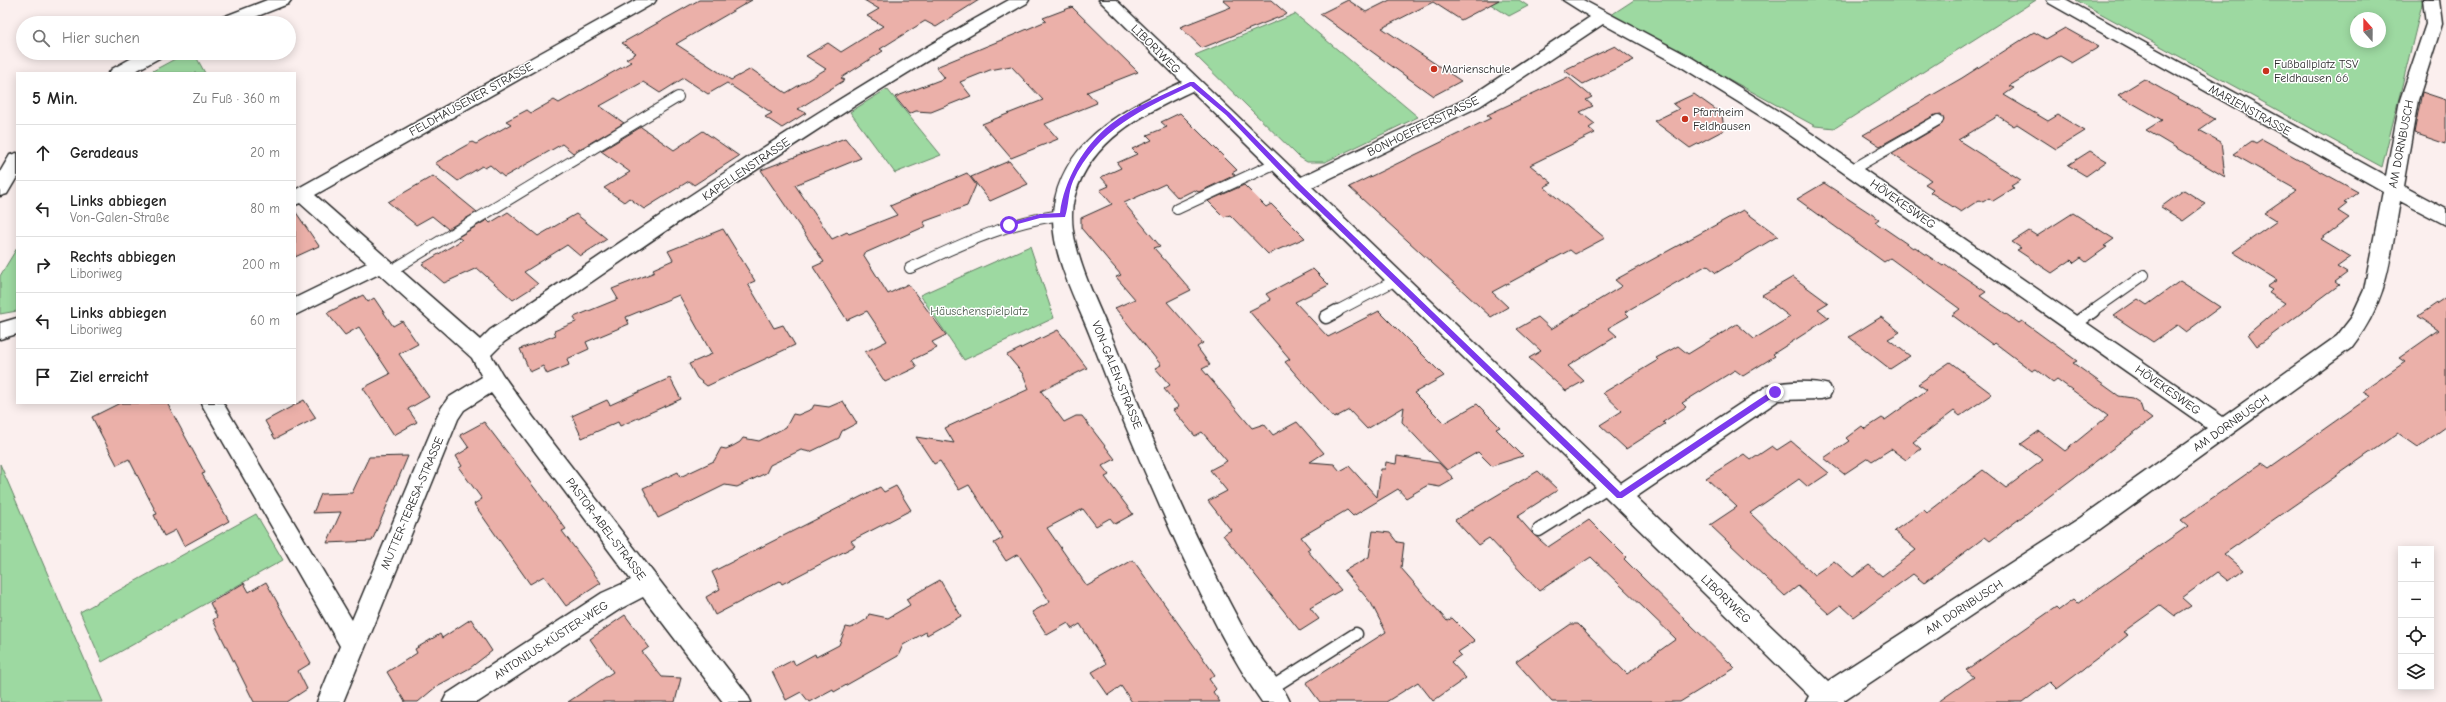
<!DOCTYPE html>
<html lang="de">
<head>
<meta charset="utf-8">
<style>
	body { margin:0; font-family:"Comic Neue",sans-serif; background:#f6f6f6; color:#222 }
	.controls { position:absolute; right:12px; bottom:12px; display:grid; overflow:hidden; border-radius:0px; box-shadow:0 2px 10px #0003 }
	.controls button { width:36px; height:36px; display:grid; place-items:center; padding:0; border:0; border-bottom:1px solid #e0e0e0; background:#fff; color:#222; font:20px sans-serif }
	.compass { position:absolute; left:2350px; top:12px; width:36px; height:36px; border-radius:50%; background:#fff; box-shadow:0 2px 10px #0003; rotate:339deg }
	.stop { position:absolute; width:12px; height:12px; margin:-9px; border:3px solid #7c3aed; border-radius:50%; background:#fff }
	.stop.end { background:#7c3aed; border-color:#fff; box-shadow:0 1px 4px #0008 }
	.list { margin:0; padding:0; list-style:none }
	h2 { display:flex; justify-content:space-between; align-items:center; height:52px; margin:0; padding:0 16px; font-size:17px }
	h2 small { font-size:13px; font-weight:400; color:#767676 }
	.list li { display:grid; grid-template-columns:26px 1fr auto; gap:12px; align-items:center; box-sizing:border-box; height:56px; padding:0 16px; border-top:1px solid #e0e0e0 }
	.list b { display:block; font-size:15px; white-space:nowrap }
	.list p { margin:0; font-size:13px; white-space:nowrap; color:#767676 }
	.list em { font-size:13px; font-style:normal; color:#767676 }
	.icon { flex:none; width:22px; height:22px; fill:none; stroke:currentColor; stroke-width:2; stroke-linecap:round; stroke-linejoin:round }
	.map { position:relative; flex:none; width:2446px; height:702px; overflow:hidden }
	.search { position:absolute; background:#fff; box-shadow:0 2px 10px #0003; left:16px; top:16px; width:280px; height:44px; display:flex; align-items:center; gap:10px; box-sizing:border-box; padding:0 14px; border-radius:22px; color:#767676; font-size:15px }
	.panel { position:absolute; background:#fff; box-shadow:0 2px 10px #0003; left:16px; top:72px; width:280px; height:332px; border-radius:0px }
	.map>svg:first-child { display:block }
</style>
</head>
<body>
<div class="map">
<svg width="2446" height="702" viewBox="0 0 2446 702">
	<rect width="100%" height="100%" fill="#fbefee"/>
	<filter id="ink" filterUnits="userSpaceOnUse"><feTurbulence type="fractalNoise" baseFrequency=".025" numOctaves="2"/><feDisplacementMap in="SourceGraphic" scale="8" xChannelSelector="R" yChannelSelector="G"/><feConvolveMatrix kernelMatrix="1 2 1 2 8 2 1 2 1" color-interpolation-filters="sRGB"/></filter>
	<g filter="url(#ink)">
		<path fill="#9dd9a1" stroke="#648266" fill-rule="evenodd" d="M1484,0H1519L1528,6L1509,16Z
			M1634,0H2036L1835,128L1815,126L1611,15Z
			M2076,0H2423L2382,167ZM2356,18H2380V42H2356Z
			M1295,14L1418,117L1325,162H1307L1299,157L1195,55Z
			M186,53H194L205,73H149Z
			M887,89L941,155L895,173L850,112Z
			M1030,246L1054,318L964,360L920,295Z
			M17,248V311L0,314V276Z
			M0,464L103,702H0Z
			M256,514L283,560L102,662L80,612Z"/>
		<path fill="#ebb0a9" stroke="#2b2b2b" d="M699,0H752L676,44L731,80L751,69L786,93L826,69L806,56L828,43L841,52L883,26L867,16L879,9L864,0H979L936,27L925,21L880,49L883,51L841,78L845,80L798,109L806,113L782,128L765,117L772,113L727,83L708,94L684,78L660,93L643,82L600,106L624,123L573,153L562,144L504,177L490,165L485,168L482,166L458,181L435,163L472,142L476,144L511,124L506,121L527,110L531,113L554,100L559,103L631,62L626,59L636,53L622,43Z
			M1223,0H1271L1287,14L1202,48L1180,27L1231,7Z
			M1348,0L1366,12L1390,0H1499L1461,20L1433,2L1382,28L1461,81L1433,96L1320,14Z
			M1072,7L1138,72L1087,92L1097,103L1045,124L1058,139L1011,158L982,124L1043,100L1011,66L990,70L960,82L971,96L931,112L916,111L909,114L895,97L945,78L936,67L1016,34L1046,21L1043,18Z
			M2065,28L2099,47L2072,63L2060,56L2009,86L2014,88L2004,95L2048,121L2058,115L2085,131L2056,149L2017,124L2014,126L1998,116L1958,140L2021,180L2011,186L2014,188L1993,201L1989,198L1983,202L1979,200L1961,212L1930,192L1933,189L1925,184L1931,180L1892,154L1941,125L1944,120L1941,114L1935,115L1880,146L1863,135L1962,78L2034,32L2046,39Z
			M1615,46L1634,60L1583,84L1564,70Z
			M1568,77L1592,97L1586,100L1593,106L1580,112L1595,124L1589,128L1595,133L1530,165L1552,183L1544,187L1605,238L1575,254L1570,250L1492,292L1508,307L1491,317L1349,187L1491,118L1487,115Z
			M2144,79L2215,119L2199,130L2221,142L2225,177L2146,130L2162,120L2118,95Z
			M2422,92L2446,100V144L2414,133Z
			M1694,94L1722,114L1724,130L1690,148L1654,121L1679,109L1673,104Z
			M1180,113L1237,170L1232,173L1235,175L1199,192L1194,190L1178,198L1165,184L1124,203L1160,246L1154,248L1191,290L1167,302L1203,343L1197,347L1210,365L1202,369L1252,428L1264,424L1273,435L1297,422L1324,453L1310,462L1334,464L1340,471L1349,466L1377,497L1381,469H1385L1386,462L1396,464L1397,456L1439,463L1454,479L1440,487L1428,485L1406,498L1398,489L1353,516L1347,510L1301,537L1310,548L1307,550L1341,590L1310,608L1319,619L1300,631L1223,535L1231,530L1208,501L1227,491L1210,470L1227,461L1202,432L1195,436L1173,410L1179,407L1164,389L1170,385L1155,368L1161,365L1115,308L1135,299L1116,277L1121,275L1081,228V218L1112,204L1100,190L1109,186L1101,177L1121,168L1117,163L1137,154L1132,149L1152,140L1147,135L1167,127L1161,122Z
			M641,127L674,150L703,131L739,156L694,185L689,181L644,209L629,198L624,202L604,188L630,172L601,151Z
			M845,138L861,158L795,185L832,239L847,232L849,234L897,215L890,206L967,173L976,185L967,206L923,222L926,226L863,254L888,294L908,284L946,335L932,342L937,348L912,360L917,367L885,382L865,352L887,341L867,311L847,320L813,267L824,262L761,170Z
			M2262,139L2358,192L2344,203L2347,204L2338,211L2349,218L2321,239L2351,257L2337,267L2347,273L2335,282L2339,285L2257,346L2248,334L2285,303L2269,293L2272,290L2267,287L2277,280L2233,252L2277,221L2264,213L2297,190L2233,154L2252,141L2256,143Z
			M2090,151L2107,161L2086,176L2068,165Z
			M1009,161L1028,184L990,201L971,177Z
			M433,176L477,212L448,229L432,216L416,225L388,202Z
			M1824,183L1879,219L1875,222L1913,248L1915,247L1943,266L1945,264L1986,292L1980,296L2019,323L2022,321L2077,361L2073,363L2119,396L2132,398L2140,403L2143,412L2152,419L1990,541L1985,537L1924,583L1913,574L1854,617L1841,605L1829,614L1798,586L1785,596L1710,525L1737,507L1706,478L1744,454L1751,460L1772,446L1777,450L1791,441L1829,473L1808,487L1799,479L1750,513L1814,575L1834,561L1853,577L1869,565L1882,576L1916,550L1894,531L1924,510L1927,513L1983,470L2006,488L2043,460L2021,444L2039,431L2065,451L2108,416L2057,379L2053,382L2036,369L2032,371L1995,343L1993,345L1952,315L1960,309L1890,258L1884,262L1797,199Z
			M1244,185L1266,207L1271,204L1305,238L1268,254L1230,215L1224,217L1208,201Z
			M2184,190L2206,204L2183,221L2161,207Z
			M1743,210L1778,236L1716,273L1707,265L1625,312L1629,316L1608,328L1617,336L1568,366L1584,381L1566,391L1529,358L1541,351L1517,329L1538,317L1551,329L1622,286L1615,280Z
			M295,211L319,246L295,257Z
			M508,212L538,236L576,214L607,239L580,256L567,245L524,272L538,284L513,300L477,268L444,283L422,264L462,240L458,237L487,220L490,223Z
			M2073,213L2114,239L2104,246L2107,247L2086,262L2081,258L2074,263L2071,260L2052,273L2017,250L2021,248L2012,242L2029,231L2037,236Z
			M723,229L755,281L748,284L774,328L783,325L795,345L707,386L697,378L689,364L712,354L679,295L626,317L629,324L586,342L589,349L567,359L569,365L547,374L543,366L530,372L520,349L556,335L554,331L576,322L574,317L618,299L612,289L655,272L653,269L673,260L668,251Z
			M1313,269L1329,285L1295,302L1328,337L1379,311L1444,376L1414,393L1444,423L1477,404L1500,427L1496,429L1523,456L1492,466L1478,452L1447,470L1402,422L1404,407L1367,429L1349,410L1334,418L1285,362L1290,359L1249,311L1271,300L1266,294Z
			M1793,277L1828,303L1818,309L1829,318L1773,354L1775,356L1743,376L1735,370L1682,403L1686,407L1663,422L1665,424L1626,449L1600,425L1622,411L1603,393L1658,360L1656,358L1678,346L1688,354L1737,324L1754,339L1790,317L1762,295Z
			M2180,281L2220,307L2186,332L2177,325L2153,342L2114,316L2138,299L2147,305Z
			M363,295L368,302L374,298L393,326L402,321L418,344L399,354L429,397L408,409L417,422L394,435L363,388L390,374L359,327L345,335L327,313Z
			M2446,297V427L2418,447L2398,433L2224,554L2243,570L2228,581L2217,572L2182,598L2191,606L2175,616L2161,605L2123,632L2128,635L2112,648L2057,689L2050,682L2023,702H1938L1974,677L1966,670L2023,630L2056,607L2059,610L2073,600L2077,604L2188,526L2181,520L2262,463L2269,468L2371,396L2363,391L2405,362L2399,358L2439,330L2418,316Z
			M1881,317L1900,332L1888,339L1910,356L1890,369L1849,337Z
			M1058,330L1087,368L1041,391L1064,422L1076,416H1082L1115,459L1102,466L1109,475L1105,477L1133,514L1115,524L1110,518L1096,526L1083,509L1047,528L1087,586L1133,560L1215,675L1209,679L1216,689L1213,692L1220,702H1132L1121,686L1108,695L1092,672L1106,664L1080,624L1072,629L1068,623L1047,635L1032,612L1050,602L1018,554L1006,561L994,543L1003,538L969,485L959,490L940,461L934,464L916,437L954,443L945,428L1029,389L1023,374L1007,355Z
			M1950,362L1992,394L1960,416L1954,411L1913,442L1921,449L1906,460L1891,449L1872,461L1868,458L1844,474L1824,458L1849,441L1846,438L1862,426L1865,429L1882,418L1885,420L1927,390L1918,384Z
			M670,378L681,399L620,426L618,422L582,438L572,416L607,400L610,405Z
			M304,400L316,418L275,439L265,421Z
			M843,401L857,423L842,431L839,438L810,452L801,450L770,465L766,473L737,487L725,485L658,518L643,488L678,472L680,477L714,461L721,448L726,449L733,446L740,442L743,438L759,441L786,427L793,414L798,415L812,409L814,405L829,407Z
			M120,403H167L205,473L202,474L229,521L184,546L176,530L164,536L154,515L157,514L129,459L117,465L92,417Z
			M484,422L566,529L562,531L601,583L566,606L544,576L530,584L474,504L482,499L459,468L462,466L456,456L469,448L460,435Z
			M408,456L372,541L327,543L341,512L313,513L321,494L352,493L369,457Z
			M1538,471L1558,490L1517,516L1533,534L1548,547L1589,520L1626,557L1624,559L1641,576L1735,668L1680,702H1552L1516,662L1571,624H1578L1627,674L1676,639L1591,557L1539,591L1489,538L1478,545L1455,520Z
			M896,486L911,510L851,541L855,546L782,584L780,581L715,615L706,597L720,589L712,572L880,487L884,492Z
			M1373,531L1390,533L1397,542L1404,543L1401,568L1447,621L1452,618L1475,641L1458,652L1461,655L1451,662L1466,678L1433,701L1418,682L1386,702H1320L1306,683L1386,632L1371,603L1344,571L1369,557Z
			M940,580L961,616L927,635L926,632L903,645L898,656L834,692L833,689L809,702L801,692L786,700L772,671L793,660L795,665L815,654L816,657L839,645L846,627L851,628L859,624L867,619L869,614L888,618L910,605L906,599Z
			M266,582L311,663L298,671L307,689L287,702H254L213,620L217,617L210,603L244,583L249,592Z
			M625,615L649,647L642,652L662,677L681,678L675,702H568L613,672L590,639Z
			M471,619L492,651L470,668L437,686L418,702H405L387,672L417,653L415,649L440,634L442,638Z"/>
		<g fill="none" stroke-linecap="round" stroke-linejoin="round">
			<g stroke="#2b2b2b" stroke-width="12">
				<path id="service-far1" d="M1853,169L1938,120
					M1177,209L1276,163
					M910,268C960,245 1008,221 1063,215
					M389,272L678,97
					M1335,312L1396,280
					M2091,312L2144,275"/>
			</g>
			<g stroke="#2b2b2b" stroke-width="15">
				<path id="service" d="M1326,317L1337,311
					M2075,324L2093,311
					M1539,530L1609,486
					M1268,690L1356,634"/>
			</g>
			<g stroke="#2b2b2b" stroke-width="3">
				<path id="minor" d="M636,0H656L654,3L315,195L480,340L490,330C660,216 828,99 1009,0H1029L1027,3C845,104 676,224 504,342L491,355L502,374L533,417L747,694L751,702H723L643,597L620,609L478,702H443L447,694L602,593L631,580L491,393L464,410L458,419L343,702H317L340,646L201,403H223L352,620L440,410L448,398L482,377L472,358L379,274L295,315V298L367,263L300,203L295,205V190Z
					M1099,0H1116L1301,177L1468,98L1590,17L1563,0H1583L1692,58L1789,118L2223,417L2337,336L2351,318L2364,290L2383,191L2049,3L2047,0H2067L2386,176L2400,100L2426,24L2423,0H2439L2442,24L2418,100L2403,186L2446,209V225L2400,201C2390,258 2389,300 2351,348L2096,532L1844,700L1845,702H1806L1809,696L1192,91C1143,114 1091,140 1075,195C1070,211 1072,230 1076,245C1084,278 1100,309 1113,340C1151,439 1194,538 1245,632C1258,656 1279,677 1290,702H1262C1229,655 1205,603 1180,551C1148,481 1118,410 1091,338C1075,296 1045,246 1055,199C1069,136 1130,106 1182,82ZM1603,24L1680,66L1777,126L2207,428L2080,518L1828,681L1636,497L1779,400L1821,399L1829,397L1832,391L1829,385C1812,380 1784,381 1767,386L1621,483L1312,187L1480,106Z
					M17,318V334L0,339V323Z"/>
			</g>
			<g stroke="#2b2b2b" stroke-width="3">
				<path id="tertiary" d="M267,0H291L288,4L240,23H215L218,19Z
					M141,53H164L161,57L132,73H109L112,69Z
					M17,153V177L7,194L0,196V172L10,155Z"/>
			</g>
			<use href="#service-far1" stroke="#fff" stroke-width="10"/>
			<use href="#service" stroke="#fff" stroke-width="12"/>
			<use href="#minor" fill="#fff" fill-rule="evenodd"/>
			<use href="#tertiary" fill="#fff" fill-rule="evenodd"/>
		</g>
	</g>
	<path fill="#7c3aed" d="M1190,82H1194L1230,113L1301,185L1620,492L1773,390H1778V394L1622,498H1617L1296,188L1226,115L1191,86C1143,109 1097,129 1073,181C1068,193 1069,205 1065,217L1040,218L1007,227V224L1040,214L1060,213C1064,180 1084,145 1111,124C1134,106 1164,95 1190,82Z"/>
	<g fill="#c8321e" stroke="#fff" stroke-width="1.5">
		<circle cx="1434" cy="69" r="4"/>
		<circle cx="2266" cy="71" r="4"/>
		<circle cx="1685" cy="119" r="4"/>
	</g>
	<g text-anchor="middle" stroke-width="3" stroke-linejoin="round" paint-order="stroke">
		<g font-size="12" fill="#2b2b2b" stroke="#fff">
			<text transform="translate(1156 49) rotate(45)" y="4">LIBORIWEG</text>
			<text transform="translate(471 99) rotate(-29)" y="4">FELDHAUSENER STRASSE</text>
			<text transform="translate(2250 110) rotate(29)" y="4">MARIENSTRASSE</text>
			<text transform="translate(1423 126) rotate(-26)" y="4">BONHOEFFERSTRASSE</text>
			<text transform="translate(2401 144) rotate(-79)" y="4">AM DORNBUSCH</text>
			<text transform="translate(746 169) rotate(-34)" y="4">KAPELLENSTRASSE</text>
			<text transform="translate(1903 204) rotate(35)" y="4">HÖVEKESWEG</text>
			<text transform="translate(1117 375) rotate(68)" y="4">VON-GALEN-STRASSE</text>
			<text transform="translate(2168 390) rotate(35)" y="4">HÖVEKESWEG</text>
			<text transform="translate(2231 423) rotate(-35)" y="4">AM DORNBUSCH</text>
			<text transform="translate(412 503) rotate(-67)" y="4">MUTTER-TERESA-STRASSE</text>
			<text transform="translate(606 529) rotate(53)" y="4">PASTOR-ABEL-STRASSE</text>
			<text transform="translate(1726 599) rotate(44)" y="4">LIBORIWEG</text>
			<text transform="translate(1964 607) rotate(-33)" y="4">AM DORNBUSCH</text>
			<text transform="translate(551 640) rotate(-33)" y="4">ANTONIUS-KÜSTER-WEG</text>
		</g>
		<g font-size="12" fill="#2b2b2b" stroke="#fff" text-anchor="start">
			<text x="2274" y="68">Fußballplatz TSV<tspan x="2274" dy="14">Feldhausen 66</tspan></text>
			<text x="1442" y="73">Marienschule</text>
			<text x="1693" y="116">Pfarrheim<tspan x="1693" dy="14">Feldhausen</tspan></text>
		</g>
		<g font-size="12" fill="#4d5f4e" stroke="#fff">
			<text x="979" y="315">Häuschenspielplatz</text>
		</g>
	</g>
</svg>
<div class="controls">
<button>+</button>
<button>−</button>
<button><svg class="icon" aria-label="locate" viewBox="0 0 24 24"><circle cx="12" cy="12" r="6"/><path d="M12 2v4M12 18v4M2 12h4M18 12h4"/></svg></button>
<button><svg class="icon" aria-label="layers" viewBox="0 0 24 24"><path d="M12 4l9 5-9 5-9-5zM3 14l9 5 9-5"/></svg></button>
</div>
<svg class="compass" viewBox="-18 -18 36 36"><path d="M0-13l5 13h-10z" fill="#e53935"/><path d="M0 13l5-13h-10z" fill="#767676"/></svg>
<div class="stop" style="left:1009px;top:225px"></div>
<div class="stop end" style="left:1775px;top:392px"></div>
<div class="search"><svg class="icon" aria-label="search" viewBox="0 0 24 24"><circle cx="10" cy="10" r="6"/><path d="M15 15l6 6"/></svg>Hier suchen</div>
<section class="panel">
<h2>5 Min.<small>Zu Fuß · 360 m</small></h2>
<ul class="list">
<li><svg class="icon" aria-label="ahead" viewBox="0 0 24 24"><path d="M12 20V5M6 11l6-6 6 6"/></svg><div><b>Geradeaus</b></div><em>20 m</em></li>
<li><svg class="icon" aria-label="left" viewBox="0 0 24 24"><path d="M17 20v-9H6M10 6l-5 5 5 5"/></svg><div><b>Links abbiegen</b><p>Von-Galen-Straße</p></div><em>80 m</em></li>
<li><svg class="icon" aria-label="right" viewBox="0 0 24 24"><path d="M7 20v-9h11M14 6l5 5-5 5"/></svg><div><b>Rechts abbiegen</b><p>Liboriweg</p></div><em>200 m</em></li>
<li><svg class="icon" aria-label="left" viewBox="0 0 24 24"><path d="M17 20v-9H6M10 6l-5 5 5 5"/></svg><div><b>Links abbiegen</b><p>Liboriweg</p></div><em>60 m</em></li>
<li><svg class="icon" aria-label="arrive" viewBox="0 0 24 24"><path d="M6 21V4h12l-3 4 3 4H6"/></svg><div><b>Ziel erreicht</b></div></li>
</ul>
</section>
</div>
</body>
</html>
